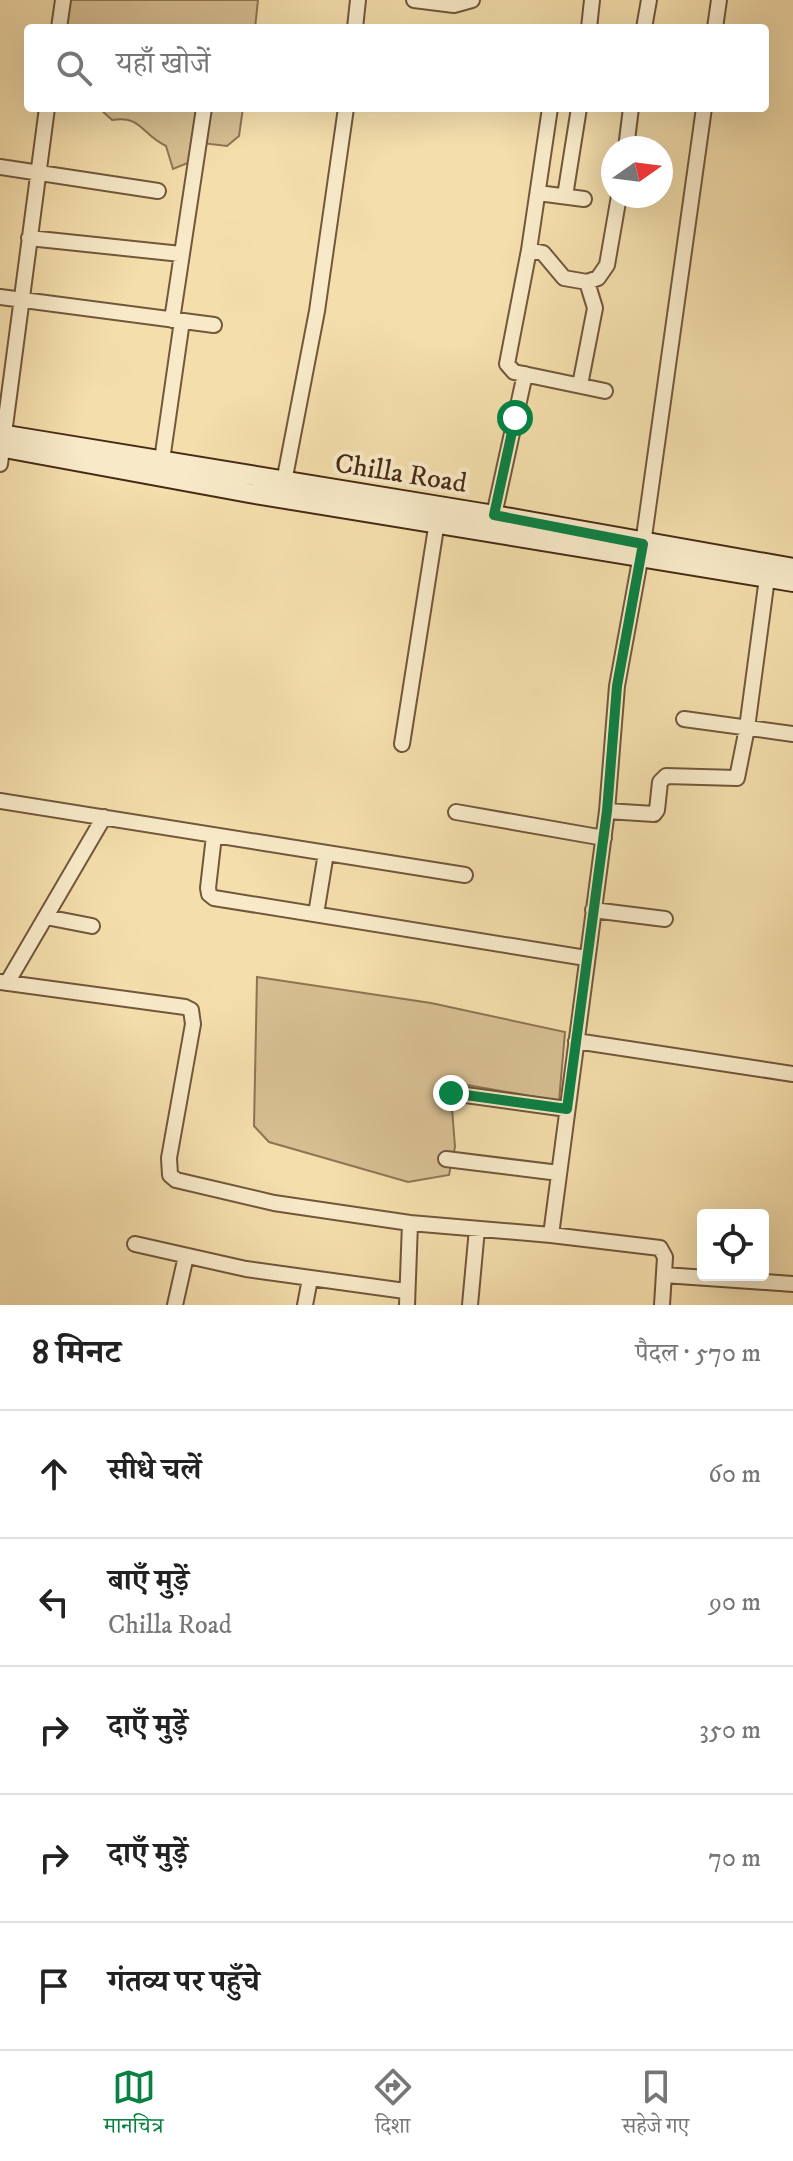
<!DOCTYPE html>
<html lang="hi">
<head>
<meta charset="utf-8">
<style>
	body { margin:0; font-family:"IM FELL DW Pica","Noto Serif Devanagari",serif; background:#f2f2f2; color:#222 }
	.controls { position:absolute; right:24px; bottom:24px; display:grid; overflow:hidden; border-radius:8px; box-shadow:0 8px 32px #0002 }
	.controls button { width:72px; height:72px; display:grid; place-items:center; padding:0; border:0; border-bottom:2px solid #e0e0e0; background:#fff; color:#222; font:40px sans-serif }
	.compass { position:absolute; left:601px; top:136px; width:72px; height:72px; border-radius:50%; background:#fff; box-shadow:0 8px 32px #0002; rotate:76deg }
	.stop { position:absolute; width:24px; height:24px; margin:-18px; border:6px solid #0b8043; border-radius:50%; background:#fff }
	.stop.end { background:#0b8043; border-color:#fff; box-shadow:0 2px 8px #0008 }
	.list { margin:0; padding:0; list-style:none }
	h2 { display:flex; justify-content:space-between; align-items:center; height:104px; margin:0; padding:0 32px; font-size:34px }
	h2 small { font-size:26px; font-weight:400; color:#767676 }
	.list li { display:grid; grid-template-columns:52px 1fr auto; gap:24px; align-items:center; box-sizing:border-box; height:128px; padding:0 32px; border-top:2px solid #e0e0e0 }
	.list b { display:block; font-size:30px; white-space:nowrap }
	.list p { margin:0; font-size:26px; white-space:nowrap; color:#767676 }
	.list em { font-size:26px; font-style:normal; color:#767676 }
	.icon { flex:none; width:44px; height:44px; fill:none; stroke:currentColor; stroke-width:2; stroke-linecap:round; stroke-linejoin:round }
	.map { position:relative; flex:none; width:793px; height:1305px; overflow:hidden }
	.search { position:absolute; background:#fff; box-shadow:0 8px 32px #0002; left:24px; right:24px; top:24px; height:88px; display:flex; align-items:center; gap:20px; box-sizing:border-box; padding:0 28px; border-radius:8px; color:#767676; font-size:30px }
	.sheet { height:744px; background:#fff }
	nav { display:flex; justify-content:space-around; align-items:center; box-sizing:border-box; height:112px; border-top:2px solid #e0e0e0; background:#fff; font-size:22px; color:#767676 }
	nav a { display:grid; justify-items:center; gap:4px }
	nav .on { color:#0b8043 }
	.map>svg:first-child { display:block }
</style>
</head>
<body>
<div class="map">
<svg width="793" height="1305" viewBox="0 0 793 1305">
	<rect width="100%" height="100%" fill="#f4deac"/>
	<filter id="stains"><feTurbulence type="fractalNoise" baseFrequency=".0025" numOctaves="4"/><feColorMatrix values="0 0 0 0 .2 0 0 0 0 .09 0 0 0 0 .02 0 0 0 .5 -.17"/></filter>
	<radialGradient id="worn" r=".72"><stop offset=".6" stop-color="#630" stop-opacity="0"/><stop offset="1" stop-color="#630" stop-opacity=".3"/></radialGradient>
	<path fill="#d7bf92" stroke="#8f7454" stroke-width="2" d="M64,0H258L255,28H62Z
		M99,108H243L239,136L227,146L202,143L200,158L173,169L166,146C141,134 141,115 112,120Z
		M257,977L431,1003L565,1032L559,1101L450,1082L455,1147L449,1175L408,1182L269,1142L254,1126Z"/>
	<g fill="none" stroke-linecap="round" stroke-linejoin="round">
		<g stroke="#72573b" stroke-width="18">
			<path id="street" d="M414,0L454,5L472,0
				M59,28L63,0
				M355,28L358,0
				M589,28L592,0
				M644,28L649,0
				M715,28L719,0
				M550,108L529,250L507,364L514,372L605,391
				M626,148L631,108
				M0,167L158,191
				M538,193L584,199
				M565,196L579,108
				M29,238L181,254
				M529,250L543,253L564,278L587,282L598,278L607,265L619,196
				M0,297L214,325
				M172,320L204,108
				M580,385L595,308L587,282
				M162,460L182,321
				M0,464L47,108
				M284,482L317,311L346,108
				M494,515L525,374
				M684,719L793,734
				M402,744L438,515
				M0,801L465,875
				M607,811L654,814L657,810L660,782L666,776L737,778L747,728L767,578
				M456,812L604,838
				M214,836L208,888L209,894L214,898L586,958
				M593,910L665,919
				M316,914L326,853
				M46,917L92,926
				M0,982L185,1007L191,1010L193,1024L169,1158L170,1175L176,1180L274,1203L410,1223L551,1235
				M7,983L104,817
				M576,1041L793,1074
				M451,1093L567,1109
				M446,1159L559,1173
				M135,1244L246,1269L405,1291
				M664,1275L793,1284
				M175,1305L186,1256
				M305,1305L310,1279
				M407,1305L410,1223
				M470,1305L477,1229
				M662,1305L665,1257L660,1248L551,1235L607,811L617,686L643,544L704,108"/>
		</g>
		<g stroke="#472a15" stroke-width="22">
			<path id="secondary" d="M0,434L494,515L793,568
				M0,447L249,493L793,582"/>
		</g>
		<use href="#street" stroke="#f8eac9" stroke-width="14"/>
		<use href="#secondary" stroke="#f8eac9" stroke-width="18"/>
	</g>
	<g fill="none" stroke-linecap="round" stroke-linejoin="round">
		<path stroke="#0b8043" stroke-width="10" d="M451,1093L567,1109L607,811L617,686L643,544L494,515L515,418"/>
	</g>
	<g text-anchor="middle" stroke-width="8" stroke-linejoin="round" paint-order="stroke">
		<g font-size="28" fill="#472a15" stroke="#f8eac9">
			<text transform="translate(401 472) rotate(9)" y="10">Chilla Road</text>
		</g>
	</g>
	<rect width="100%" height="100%" filter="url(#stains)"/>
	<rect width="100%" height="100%" fill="url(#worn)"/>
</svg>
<div class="controls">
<button><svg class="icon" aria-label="locate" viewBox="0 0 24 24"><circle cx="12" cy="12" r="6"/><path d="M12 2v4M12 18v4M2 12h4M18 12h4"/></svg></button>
</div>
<svg class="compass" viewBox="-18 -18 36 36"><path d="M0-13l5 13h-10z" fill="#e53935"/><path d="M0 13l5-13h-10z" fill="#767676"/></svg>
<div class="stop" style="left:515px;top:418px"></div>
<div class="stop end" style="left:451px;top:1093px"></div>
<div class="search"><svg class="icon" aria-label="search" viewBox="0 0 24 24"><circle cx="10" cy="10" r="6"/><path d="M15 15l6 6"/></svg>यहाँ खोजें</div>
</div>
<section class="sheet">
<h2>8 मिनट<small>पैदल · 570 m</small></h2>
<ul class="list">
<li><svg class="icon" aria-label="ahead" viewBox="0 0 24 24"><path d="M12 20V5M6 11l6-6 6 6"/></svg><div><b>सीधे चलें</b></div><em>60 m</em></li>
<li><svg class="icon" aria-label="left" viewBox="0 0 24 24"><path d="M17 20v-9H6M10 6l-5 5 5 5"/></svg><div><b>बाएँ मुड़ें</b><p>Chilla Road</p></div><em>90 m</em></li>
<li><svg class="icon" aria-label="right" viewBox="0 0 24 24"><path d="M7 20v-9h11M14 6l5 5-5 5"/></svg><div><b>दाएँ मुड़ें</b></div><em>350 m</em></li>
<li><svg class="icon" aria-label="right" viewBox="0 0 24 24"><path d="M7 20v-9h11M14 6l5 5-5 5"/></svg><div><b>दाएँ मुड़ें</b></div><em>70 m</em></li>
<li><svg class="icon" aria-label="arrive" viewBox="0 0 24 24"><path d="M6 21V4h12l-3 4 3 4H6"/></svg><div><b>गंतव्य पर पहुँचे</b></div></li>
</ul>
</section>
<nav>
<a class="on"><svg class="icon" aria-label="map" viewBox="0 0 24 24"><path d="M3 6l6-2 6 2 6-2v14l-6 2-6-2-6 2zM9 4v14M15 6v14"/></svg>मानचित्र</a>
<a><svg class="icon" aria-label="directions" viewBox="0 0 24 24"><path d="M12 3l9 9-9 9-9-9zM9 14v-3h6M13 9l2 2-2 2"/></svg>दिशा</a>
<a><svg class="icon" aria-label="saved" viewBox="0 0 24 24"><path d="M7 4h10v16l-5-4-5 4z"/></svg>सहेजे गए</a>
</nav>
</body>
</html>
